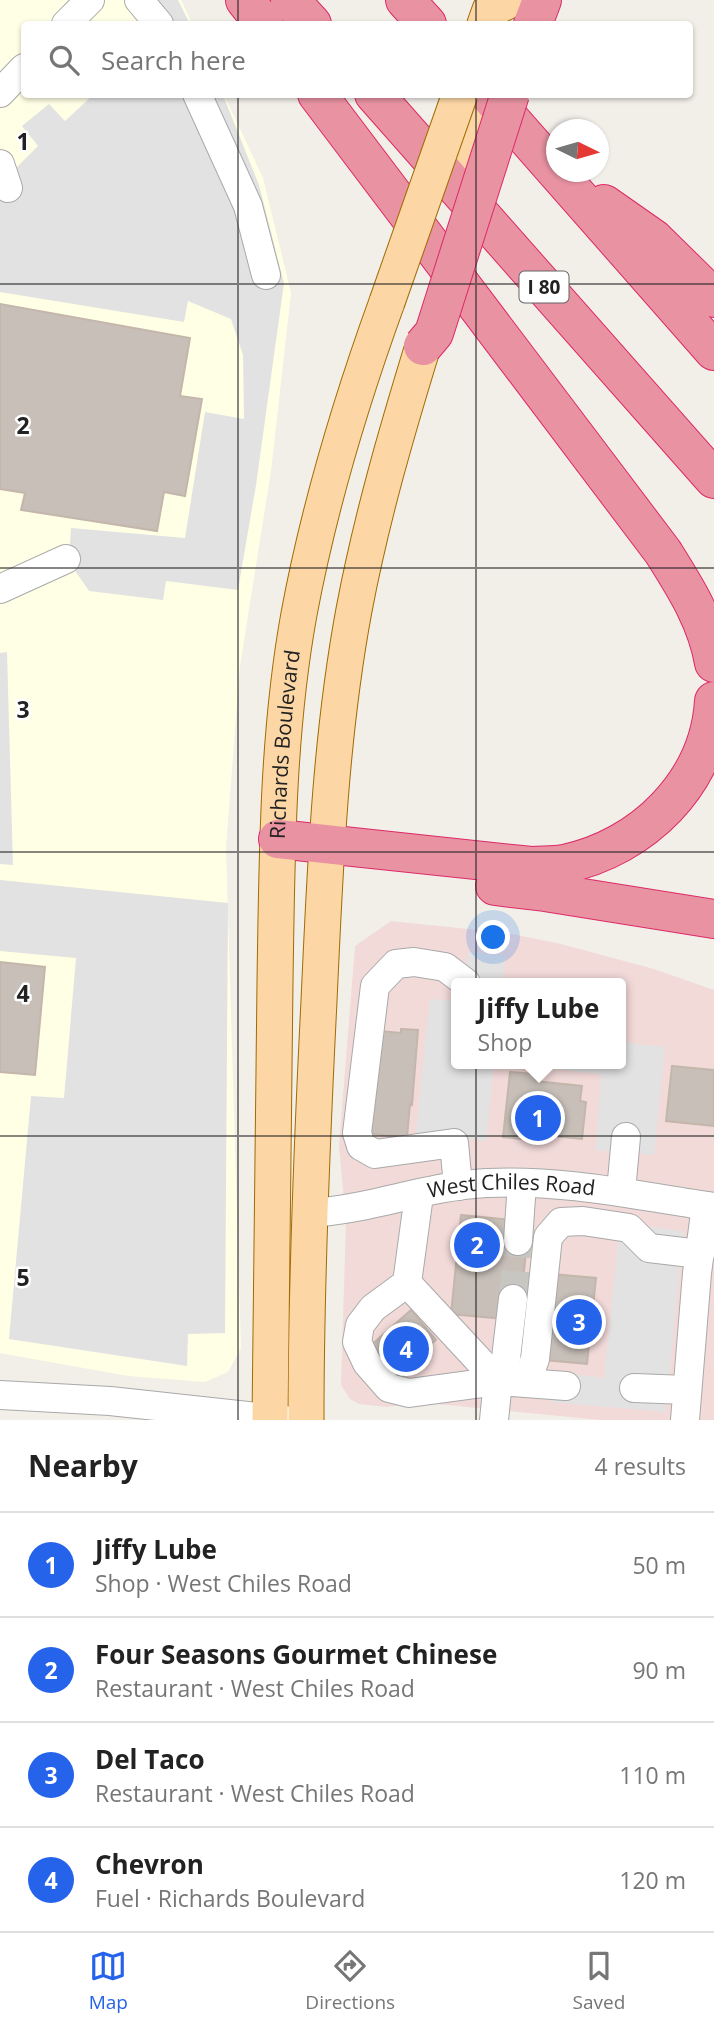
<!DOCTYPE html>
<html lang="en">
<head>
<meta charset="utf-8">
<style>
	body { margin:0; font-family:"Open Sans",sans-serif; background:#f6f6f6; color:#222 }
	.compass { position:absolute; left:546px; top:119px; width:63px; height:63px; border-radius:50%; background:#fff; box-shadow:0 2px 5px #0004; rotate:95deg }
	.you { position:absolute; left:494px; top:938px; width:24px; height:24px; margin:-18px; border:5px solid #fff; border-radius:50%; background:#1a73e8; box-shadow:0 0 0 10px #1a73e833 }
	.badge { display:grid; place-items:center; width:46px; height:46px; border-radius:50%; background:#2563eb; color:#fff; font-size:23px; font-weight:700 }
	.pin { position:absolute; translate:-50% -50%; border:4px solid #fff; box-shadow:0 2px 7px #0006 }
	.popup { position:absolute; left:451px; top:978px; width:175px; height:91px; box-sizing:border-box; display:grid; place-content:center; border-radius:7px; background:#fff; filter:drop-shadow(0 2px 5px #0005); font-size:23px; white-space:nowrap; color:#767676 }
	.popup b { font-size:26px; color:#222 }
	.popup::after { content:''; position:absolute; left:50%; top:100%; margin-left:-14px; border:14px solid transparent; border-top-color:#fff }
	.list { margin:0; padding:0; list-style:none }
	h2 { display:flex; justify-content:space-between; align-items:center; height:91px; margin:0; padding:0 28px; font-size:30px }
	h2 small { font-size:23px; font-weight:400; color:#767676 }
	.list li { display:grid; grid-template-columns:46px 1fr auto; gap:21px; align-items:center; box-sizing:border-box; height:105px; padding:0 28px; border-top:2px solid #e0e0e0 }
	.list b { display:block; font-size:26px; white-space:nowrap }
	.list p { margin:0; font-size:23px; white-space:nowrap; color:#767676 }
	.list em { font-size:23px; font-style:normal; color:#767676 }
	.icon { flex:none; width:38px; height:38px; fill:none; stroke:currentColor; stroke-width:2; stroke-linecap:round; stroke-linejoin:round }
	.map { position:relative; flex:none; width:714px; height:1420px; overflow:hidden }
	.search { position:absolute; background:#fff; box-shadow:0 2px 5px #0004; left:21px; right:21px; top:21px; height:77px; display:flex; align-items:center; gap:18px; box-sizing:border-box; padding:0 24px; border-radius:7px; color:#767676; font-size:26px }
	.sheet { height:511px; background:#fff }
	nav { display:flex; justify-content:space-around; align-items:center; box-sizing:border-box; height:98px; border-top:2px solid #e0e0e0; background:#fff; font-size:19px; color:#767676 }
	nav a { display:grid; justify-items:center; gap:4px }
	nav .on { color:#2563eb }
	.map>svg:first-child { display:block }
</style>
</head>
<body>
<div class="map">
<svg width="714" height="1420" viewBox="0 0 714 1420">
	<rect width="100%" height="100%" fill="#f2efe9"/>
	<path fill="#f2dad9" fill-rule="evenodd" d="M391,921L507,933L561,944L654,969L714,990V1420H600L427,1403L386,1407L359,1404L350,1399L341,1385L346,1222L339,1146L355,946ZM456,983H620V1064H456Z"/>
	<path fill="#ffffe5" d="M0,0H181L192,24H24V94L224,95L263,178L291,293L271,471L240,666L226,847L241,1348L228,1372L205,1382L128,1376L0,1353Z"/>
	<path fill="#e2e2e2" d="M146,0H178L190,24H146Z
		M93,95H223L259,185L284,283L256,485L238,590L166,581L163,600L89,591L69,562L71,528L185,538L205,412L244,419L243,355L231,319L188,301L184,322L0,292V184L38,146L22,126L49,104L65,121Z
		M7,652L13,865L0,864V653Z
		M0,880L228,903L225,1333L188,1334L187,1366L9,1339L31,1096L64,1098L76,958L0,951Z
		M468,952L505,956L503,983H464Z
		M430,999L456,1001V1064H494L486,1141L416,1133Z
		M620,1042L665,1047L654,1155L596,1150L601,1074L515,1065L620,1064Z
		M620,1223L683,1231L666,1412L551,1402L554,1372L604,1378Z"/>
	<path fill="#c7bfb8" stroke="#c4b6ab" stroke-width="2" d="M0,304L190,338L180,396L202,399L185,496L164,492L157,531L21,510L25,493L0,489Z
		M0,962L45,967L35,1075L0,1072Z
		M401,1029L418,1030L412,1105L410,1104L407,1137L370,1134L381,1031L401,1033Z
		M672,1066L714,1070V1126L666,1121Z
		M510,1072L535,1074V1081L582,1086L580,1101L586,1102L582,1139L530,1134L529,1140L503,1137Z
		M461,1215L513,1220L527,1242L521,1300L504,1319L451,1314Z
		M552,1274L596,1278L587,1364L544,1360Z
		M411,1310L436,1340L394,1377L369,1347Z"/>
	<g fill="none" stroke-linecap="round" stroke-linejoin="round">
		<path stroke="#c8c6c1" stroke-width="28" stroke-dasharray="28 14" stroke-linecap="butt" d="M513,1299L518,1241"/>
		<g stroke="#a9a9a9" stroke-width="30">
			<g id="minor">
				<path d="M139,0L159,24"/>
				<path d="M66,24L90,0"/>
				<path d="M0,93L24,68"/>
				<path d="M197,94L248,206L266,275"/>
				<path d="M0,164L8,188"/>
				<path d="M0,589L66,559"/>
				<path d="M458,1186L454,1143L375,1154L361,1146L357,1133L375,986L396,964L414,962L445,967L466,983"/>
				<path d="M621,1191L626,1137"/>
				<path d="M419,1195L407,1283L498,1381"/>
				<path id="s1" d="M309,1213C369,1210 426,1186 487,1183C563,1179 639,1196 714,1207"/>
				<path d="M518,1241L522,1183"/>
				<path d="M407,1283L373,1308L360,1325L357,1342L367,1363L389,1388L409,1393L498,1381"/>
				<path d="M498,1381L506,1358L513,1299"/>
				<path d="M526,1383L535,1359L548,1237L561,1222L583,1221L629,1228L649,1248L700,1254"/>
				<path d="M634,1388L687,1390"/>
				<path d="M0,1395L110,1401L284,1420"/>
				<path d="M494,1420L498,1381L566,1386"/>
				<path d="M685,1420L697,1273L706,1206"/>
			</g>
		</g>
		<g stroke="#a06b00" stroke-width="37">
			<g id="major">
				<path d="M485,24L490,10L506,2"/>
				<path d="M467,170L487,94"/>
				<path id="s2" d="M270,1420C271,1274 273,1128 275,982C277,859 277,735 299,614C319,507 350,404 387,302"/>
				<path d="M306,1420C306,1280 312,1140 319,1001C325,870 330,739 354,610C371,520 396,434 423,346"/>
			</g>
		</g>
		<g stroke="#dc2a67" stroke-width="40">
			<path id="highway" d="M245,0L264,24
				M290,0L312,24
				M405,0L427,24
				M533,24L542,0
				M317,94L663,552C685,587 707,621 714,663
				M374,94L714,479
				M488,94L714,351
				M604,204L654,239L714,298
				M278,839L531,866C542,865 553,866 564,864C642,848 709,783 714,701
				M495,886L545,892L714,919"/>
		</g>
		<use href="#minor" stroke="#fff" stroke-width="28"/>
		<use href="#major" stroke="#fcd6a4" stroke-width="35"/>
		<use href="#highway" stroke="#e892a2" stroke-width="38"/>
		<g stroke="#a06b00" stroke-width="37" stroke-linecap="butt">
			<path id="major-bridge" d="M387,302L460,94"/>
		</g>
		<g stroke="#dc2a67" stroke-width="40" stroke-linecap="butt">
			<path id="highway-bridge" d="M423,346L434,333L510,94"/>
		</g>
		<use href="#major-bridge" stroke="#fcd6a4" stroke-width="35"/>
		<use href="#highway-bridge" stroke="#e892a2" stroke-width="38"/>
	</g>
	<path fill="none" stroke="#222" stroke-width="2" stroke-opacity="0.55" d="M238,0V24M476,0V24M238,94V1420M476,94V1420M0,284H714M0,568H714M0,852H714M0,1136H714"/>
	<g text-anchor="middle" stroke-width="5" stroke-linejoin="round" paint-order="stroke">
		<rect fill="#fff" stroke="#646464" stroke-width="2" x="519.5" y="271.5" width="49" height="31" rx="5"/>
		<g font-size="19" font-weight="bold" fill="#222">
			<text x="544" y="294">I 80</text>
		</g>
		<g font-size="21" fill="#222" stroke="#fff">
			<text dy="7" stroke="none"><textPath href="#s2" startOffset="676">Richards Boulevard</textPath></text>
			<text dy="7" stroke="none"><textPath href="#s1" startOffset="205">West Chiles Road</textPath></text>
		</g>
	</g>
	<g font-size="23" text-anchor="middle" font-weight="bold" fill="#222" stroke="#fff" stroke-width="5" stroke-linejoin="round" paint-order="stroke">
		<text x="23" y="150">1</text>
		<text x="23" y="434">2</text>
		<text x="23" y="718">3</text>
		<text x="23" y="1002">4</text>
		<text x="23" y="1286">5</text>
	</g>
</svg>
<svg class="compass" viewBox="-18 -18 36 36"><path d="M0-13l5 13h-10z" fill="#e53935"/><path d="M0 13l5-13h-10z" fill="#767676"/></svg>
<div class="you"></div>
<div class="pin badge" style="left:538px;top:1118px">1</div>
<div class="popup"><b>Jiffy Lube</b>Shop</div>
<div class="pin badge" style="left:477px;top:1245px">2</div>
<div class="pin badge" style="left:579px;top:1322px">3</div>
<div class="pin badge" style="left:406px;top:1349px">4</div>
<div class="search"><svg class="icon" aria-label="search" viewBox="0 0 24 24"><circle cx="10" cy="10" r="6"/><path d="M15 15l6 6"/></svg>Search here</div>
</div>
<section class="sheet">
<h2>Nearby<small>4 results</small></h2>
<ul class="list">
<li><span class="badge">1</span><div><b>Jiffy Lube</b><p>Shop · West Chiles Road</p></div><em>50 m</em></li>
<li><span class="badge">2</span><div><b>Four Seasons Gourmet Chinese</b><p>Restaurant · West Chiles Road</p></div><em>90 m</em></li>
<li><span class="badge">3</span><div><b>Del Taco</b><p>Restaurant · West Chiles Road</p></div><em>110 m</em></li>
<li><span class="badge">4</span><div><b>Chevron</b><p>Fuel · Richards Boulevard</p></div><em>120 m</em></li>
</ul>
</section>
<nav>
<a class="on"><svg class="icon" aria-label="map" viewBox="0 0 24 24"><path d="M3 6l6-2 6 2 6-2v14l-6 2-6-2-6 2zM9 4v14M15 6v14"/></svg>Map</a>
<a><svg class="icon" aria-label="directions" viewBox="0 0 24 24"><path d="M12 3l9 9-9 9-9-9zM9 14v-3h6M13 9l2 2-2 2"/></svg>Directions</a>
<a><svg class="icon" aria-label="saved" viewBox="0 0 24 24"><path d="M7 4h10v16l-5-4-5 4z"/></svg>Saved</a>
</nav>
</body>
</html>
